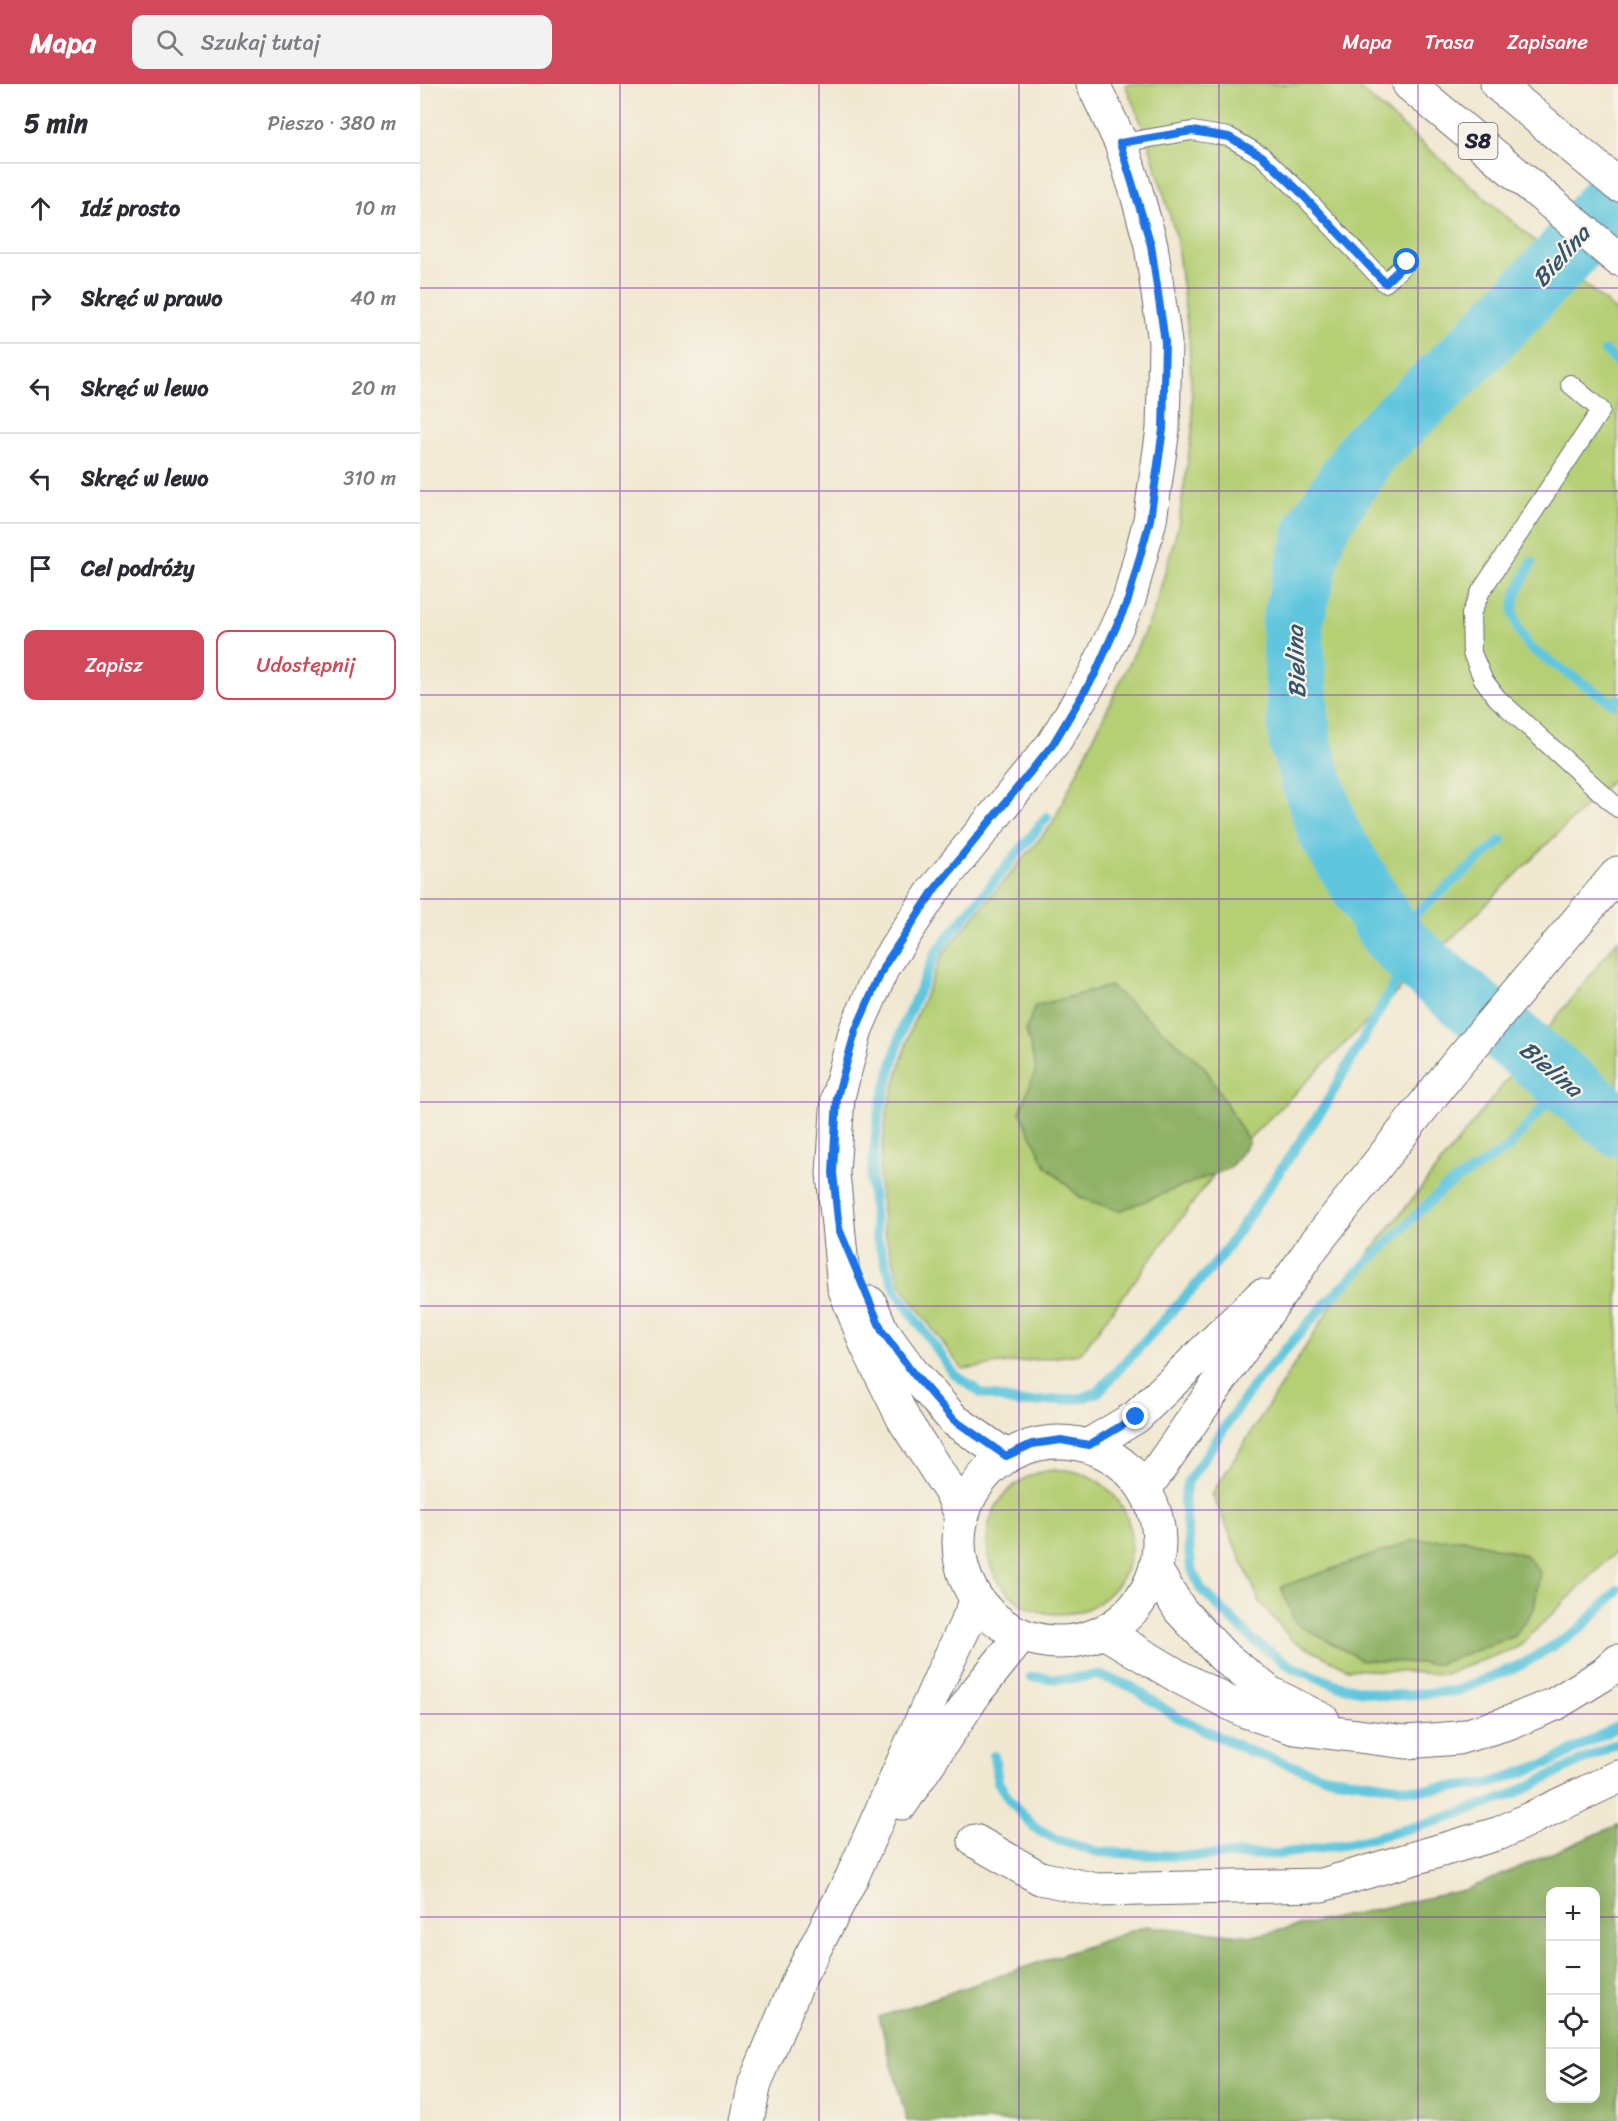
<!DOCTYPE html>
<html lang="pl">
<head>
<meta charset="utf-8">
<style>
	body { margin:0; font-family:Sriracha,sans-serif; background:#f2f2f3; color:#2b2b33 }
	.controls { position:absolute; right:18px; bottom:18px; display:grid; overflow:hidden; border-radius:12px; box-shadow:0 6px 24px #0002 }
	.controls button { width:54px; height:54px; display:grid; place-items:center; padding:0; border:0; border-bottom:2px solid #e1e1e2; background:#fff; color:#2b2b33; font:30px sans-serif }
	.stop { position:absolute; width:18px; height:18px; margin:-14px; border:4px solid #1a73e8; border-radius:50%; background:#fff }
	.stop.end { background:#1a73e8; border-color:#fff; box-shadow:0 2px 6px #0008 }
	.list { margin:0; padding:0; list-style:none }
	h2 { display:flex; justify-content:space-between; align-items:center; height:78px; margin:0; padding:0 24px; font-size:26px }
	h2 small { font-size:20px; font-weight:400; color:#7c7c81 }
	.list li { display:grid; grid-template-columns:39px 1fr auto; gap:18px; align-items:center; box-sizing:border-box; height:90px; padding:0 24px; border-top:2px solid #e1e1e2 }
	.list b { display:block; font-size:22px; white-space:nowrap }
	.list em { font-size:20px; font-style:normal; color:#7c7c81 }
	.actions { display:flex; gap:12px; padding:18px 24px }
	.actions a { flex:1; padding:14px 0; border:2px solid #d1495b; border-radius:12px; text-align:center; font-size:21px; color:#d1495b }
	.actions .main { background:#d1495b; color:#fff }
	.icon { flex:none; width:33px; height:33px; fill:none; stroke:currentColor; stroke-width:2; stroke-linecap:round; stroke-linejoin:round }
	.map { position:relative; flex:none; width:1198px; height:2037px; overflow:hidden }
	header { display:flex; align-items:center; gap:36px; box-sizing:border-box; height:84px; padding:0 30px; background:#d1495b; color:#fff }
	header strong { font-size:28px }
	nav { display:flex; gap:33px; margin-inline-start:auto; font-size:21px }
	.search { width:420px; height:54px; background:#f2f2f3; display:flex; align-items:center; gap:15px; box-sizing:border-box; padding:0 21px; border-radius:12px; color:#7c7c81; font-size:22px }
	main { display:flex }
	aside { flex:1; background:#fff }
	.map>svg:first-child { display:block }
</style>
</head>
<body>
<header>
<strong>Mapa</strong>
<div class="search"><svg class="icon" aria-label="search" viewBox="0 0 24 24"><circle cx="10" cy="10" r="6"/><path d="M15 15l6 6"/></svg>Szukaj tutaj</div>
<nav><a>Mapa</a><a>Trasa</a><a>Zapisane</a></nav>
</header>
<main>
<aside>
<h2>5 min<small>Pieszo · 380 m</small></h2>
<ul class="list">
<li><svg class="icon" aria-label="ahead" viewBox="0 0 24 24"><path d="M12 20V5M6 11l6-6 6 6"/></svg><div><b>Idź prosto</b></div><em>10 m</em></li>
<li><svg class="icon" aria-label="right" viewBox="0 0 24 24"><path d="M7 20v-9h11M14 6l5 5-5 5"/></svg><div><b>Skręć w prawo</b></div><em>40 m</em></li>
<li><svg class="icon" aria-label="left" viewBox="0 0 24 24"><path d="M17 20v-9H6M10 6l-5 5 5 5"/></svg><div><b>Skręć w lewo</b></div><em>20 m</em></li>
<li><svg class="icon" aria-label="left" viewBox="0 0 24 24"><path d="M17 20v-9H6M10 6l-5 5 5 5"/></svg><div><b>Skręć w lewo</b></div><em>310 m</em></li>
<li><svg class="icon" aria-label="arrive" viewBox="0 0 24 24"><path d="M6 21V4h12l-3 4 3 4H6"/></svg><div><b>Cel podróży</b></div></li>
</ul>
<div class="actions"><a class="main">Zapisz</a><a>Udostępnij</a></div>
</aside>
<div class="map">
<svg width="1198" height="2037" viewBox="0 0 1198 2037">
	<rect width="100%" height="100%" fill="#f7f3e8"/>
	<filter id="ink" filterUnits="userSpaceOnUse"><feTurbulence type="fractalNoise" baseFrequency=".0167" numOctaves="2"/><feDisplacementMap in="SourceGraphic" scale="12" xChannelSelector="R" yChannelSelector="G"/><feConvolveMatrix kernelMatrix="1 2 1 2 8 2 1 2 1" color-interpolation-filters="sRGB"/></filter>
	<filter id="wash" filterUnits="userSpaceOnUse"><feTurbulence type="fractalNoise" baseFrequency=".008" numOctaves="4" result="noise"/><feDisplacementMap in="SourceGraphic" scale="24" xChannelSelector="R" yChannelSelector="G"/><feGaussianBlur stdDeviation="1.35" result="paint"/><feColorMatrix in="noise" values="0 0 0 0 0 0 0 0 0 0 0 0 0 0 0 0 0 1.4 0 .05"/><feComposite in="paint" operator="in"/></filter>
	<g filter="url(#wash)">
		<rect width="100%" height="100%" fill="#f1e8d1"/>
		<path fill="#b5cf75" stroke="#6c7858" stroke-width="1.5" d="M705,0H934L1198,229V690L798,1085L660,1270L542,1285L482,1203L464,1147L459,1093L467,1027L491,944L523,870L632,740L733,530L758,443L773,341L769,255L756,152L727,53Z
			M1198,856V1466L1098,1563L1025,1590L928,1585L873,1557L840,1518L792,1410L928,1196Z
			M567 1458a72 72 0 1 1 144 0a72 72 0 1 1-144 0Z"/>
		<path fill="#90b266" stroke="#596a50" stroke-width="1.5" fill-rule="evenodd" d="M690,902L784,982L829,1058L810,1084L699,1127L661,1114L626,1082L600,1028L616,985L606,946L615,922Z
			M1043,1455L1105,1471L1120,1488L1114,1525L1094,1552L1018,1580L942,1576L875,1539L861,1503L995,1456Z
			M1198,1741V2037H487L459,1933L726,1842L833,1852L1048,1805ZM1130,1808H1176V2014H1130Z"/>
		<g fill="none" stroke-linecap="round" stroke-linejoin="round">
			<path stroke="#60c6de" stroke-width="10" d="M1185,267L1198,279
				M1112,478L1096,510L1093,527L1098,545L1110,564L1194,620L1198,615
				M627,733L517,867L483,942L459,1028L451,1096L456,1152L476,1207L534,1290L561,1309L600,1319L662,1314L678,1308L797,1178L904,1023L991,871
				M971,851L1082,756
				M1145,997L1088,1064L1023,1105L908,1217L833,1302L767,1399L764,1415L771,1483L781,1505L834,1557L872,1583L917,1601L966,1612L1037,1607L1103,1580L1160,1545L1198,1506
				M611,1593L646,1595L678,1591L710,1602L755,1632L829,1667L903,1692L997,1706L1069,1700L1133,1677L1198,1642
				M574,1672L578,1698L591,1718L614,1743L638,1756L678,1768L756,1772L860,1770L928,1760L1010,1739L1087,1713L1198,1659"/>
			<path stroke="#60c6de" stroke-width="62" d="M1198,106L1140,177L1045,275L949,365L896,445L872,540L880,659L909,749L971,851L991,871L1198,1042"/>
		</g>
	</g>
	<g filter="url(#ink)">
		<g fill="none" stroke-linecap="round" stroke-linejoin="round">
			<g stroke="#6a6770" stroke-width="20">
				<path id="service" d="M701,59L772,47L809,53L842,72L878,106L965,199L987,178
					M1150,300L1181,326L1061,507L1051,530L1052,569L1063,595L1077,614L1198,724"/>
			</g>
			<g stroke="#6a6770" stroke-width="35">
				<path id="minor" d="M555,1757L620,1794L677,1806L902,1801L1080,1749L1198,1693"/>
			</g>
			<g stroke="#6a6770" stroke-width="35">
				<path id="tertiary" d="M482,1719L556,1608L602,1551
					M327,2037L335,1999L379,1895L432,1793L523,1588L557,1517"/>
			</g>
			<g stroke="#6a6770" stroke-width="35">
				<path id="secondary" d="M450,1219L462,1247L492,1288L534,1336L586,1372
					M539 1458a100 100 0 1 1 200 0a100 100 0 1 1-200 0Z
					M669,1361L716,1333L841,1212
					M725,1405L894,1161L1035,982L1198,789
					M542,1433L532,1410L484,1336L446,1260L424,1203L413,1089L418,1013L436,945L464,882L514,806L633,660L675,590L709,516L730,436L743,345L745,258L731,161L717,110L701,59L673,0"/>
			</g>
			<g stroke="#6a6770" stroke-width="35">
				<path id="motorway" d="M989,0L1198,175
					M1077,0L1198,101
					M736,1487L760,1526L803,1572L850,1609L903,1636
					M684,1548L761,1594L825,1627L874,1644L986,1658L1038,1654L1088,1639L1135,1620L1184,1590L1198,1577"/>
			</g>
			<use href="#service" stroke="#fff" stroke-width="18"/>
			<use href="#minor" stroke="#fff" stroke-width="33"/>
			<use href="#tertiary" stroke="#fff" stroke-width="33"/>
			<use href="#secondary" stroke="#fff" stroke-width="33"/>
			<use href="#motorway" stroke="#fff" stroke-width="33"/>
		</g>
	</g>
	<g fill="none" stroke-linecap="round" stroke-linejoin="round" filter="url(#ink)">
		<path stroke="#1a73e8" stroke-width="8" d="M716,1333L669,1361L641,1356L612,1360L586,1372L534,1336L492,1288L462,1247L419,1145L413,1089L417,1013L436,945L464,882L514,806L633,660L675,590L708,516L730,436L743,345L745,258L731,161L700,59L772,47L809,53L842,72L878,106L965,199L987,178"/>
	</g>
	<path fill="none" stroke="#7b2cbf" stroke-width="1.5" stroke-opacity="0.55" d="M200,0V2037M399,0V2037M599,0V2037M799,0V2037M998,0V2037M0,204H1198M0,407H1198M0,611H1198M0,815H1198M0,1018H1198M0,1222H1198M0,1426H1198M0,1630H1198M0,1833H1130M1176,1833H1198"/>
	<g text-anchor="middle" stroke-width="4.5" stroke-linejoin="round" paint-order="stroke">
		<rect fill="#f7f3e8" stroke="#62616f" stroke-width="1.5" x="1038.5" y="39" width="39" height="36" rx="4.5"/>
		<g font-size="21" font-weight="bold" fill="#22223b">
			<text x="1058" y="64">S8</text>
		</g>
		<g font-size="24" font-style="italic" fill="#35536c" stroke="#f7f3e8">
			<text transform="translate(1141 172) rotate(-48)" y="8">Bielina</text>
			<text transform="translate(876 578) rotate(-92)" y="8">Bielina</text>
			<text transform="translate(1131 985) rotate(40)" y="8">Bielina</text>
		</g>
	</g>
</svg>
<div class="controls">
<button>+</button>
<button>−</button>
<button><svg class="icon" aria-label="locate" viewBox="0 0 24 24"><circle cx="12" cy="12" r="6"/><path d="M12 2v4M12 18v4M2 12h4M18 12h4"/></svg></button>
<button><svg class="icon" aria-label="layers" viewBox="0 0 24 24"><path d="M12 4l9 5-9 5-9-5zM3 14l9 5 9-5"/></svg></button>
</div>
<div class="stop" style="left:987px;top:178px"></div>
<div class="stop end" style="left:716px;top:1333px"></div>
</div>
</main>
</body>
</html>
